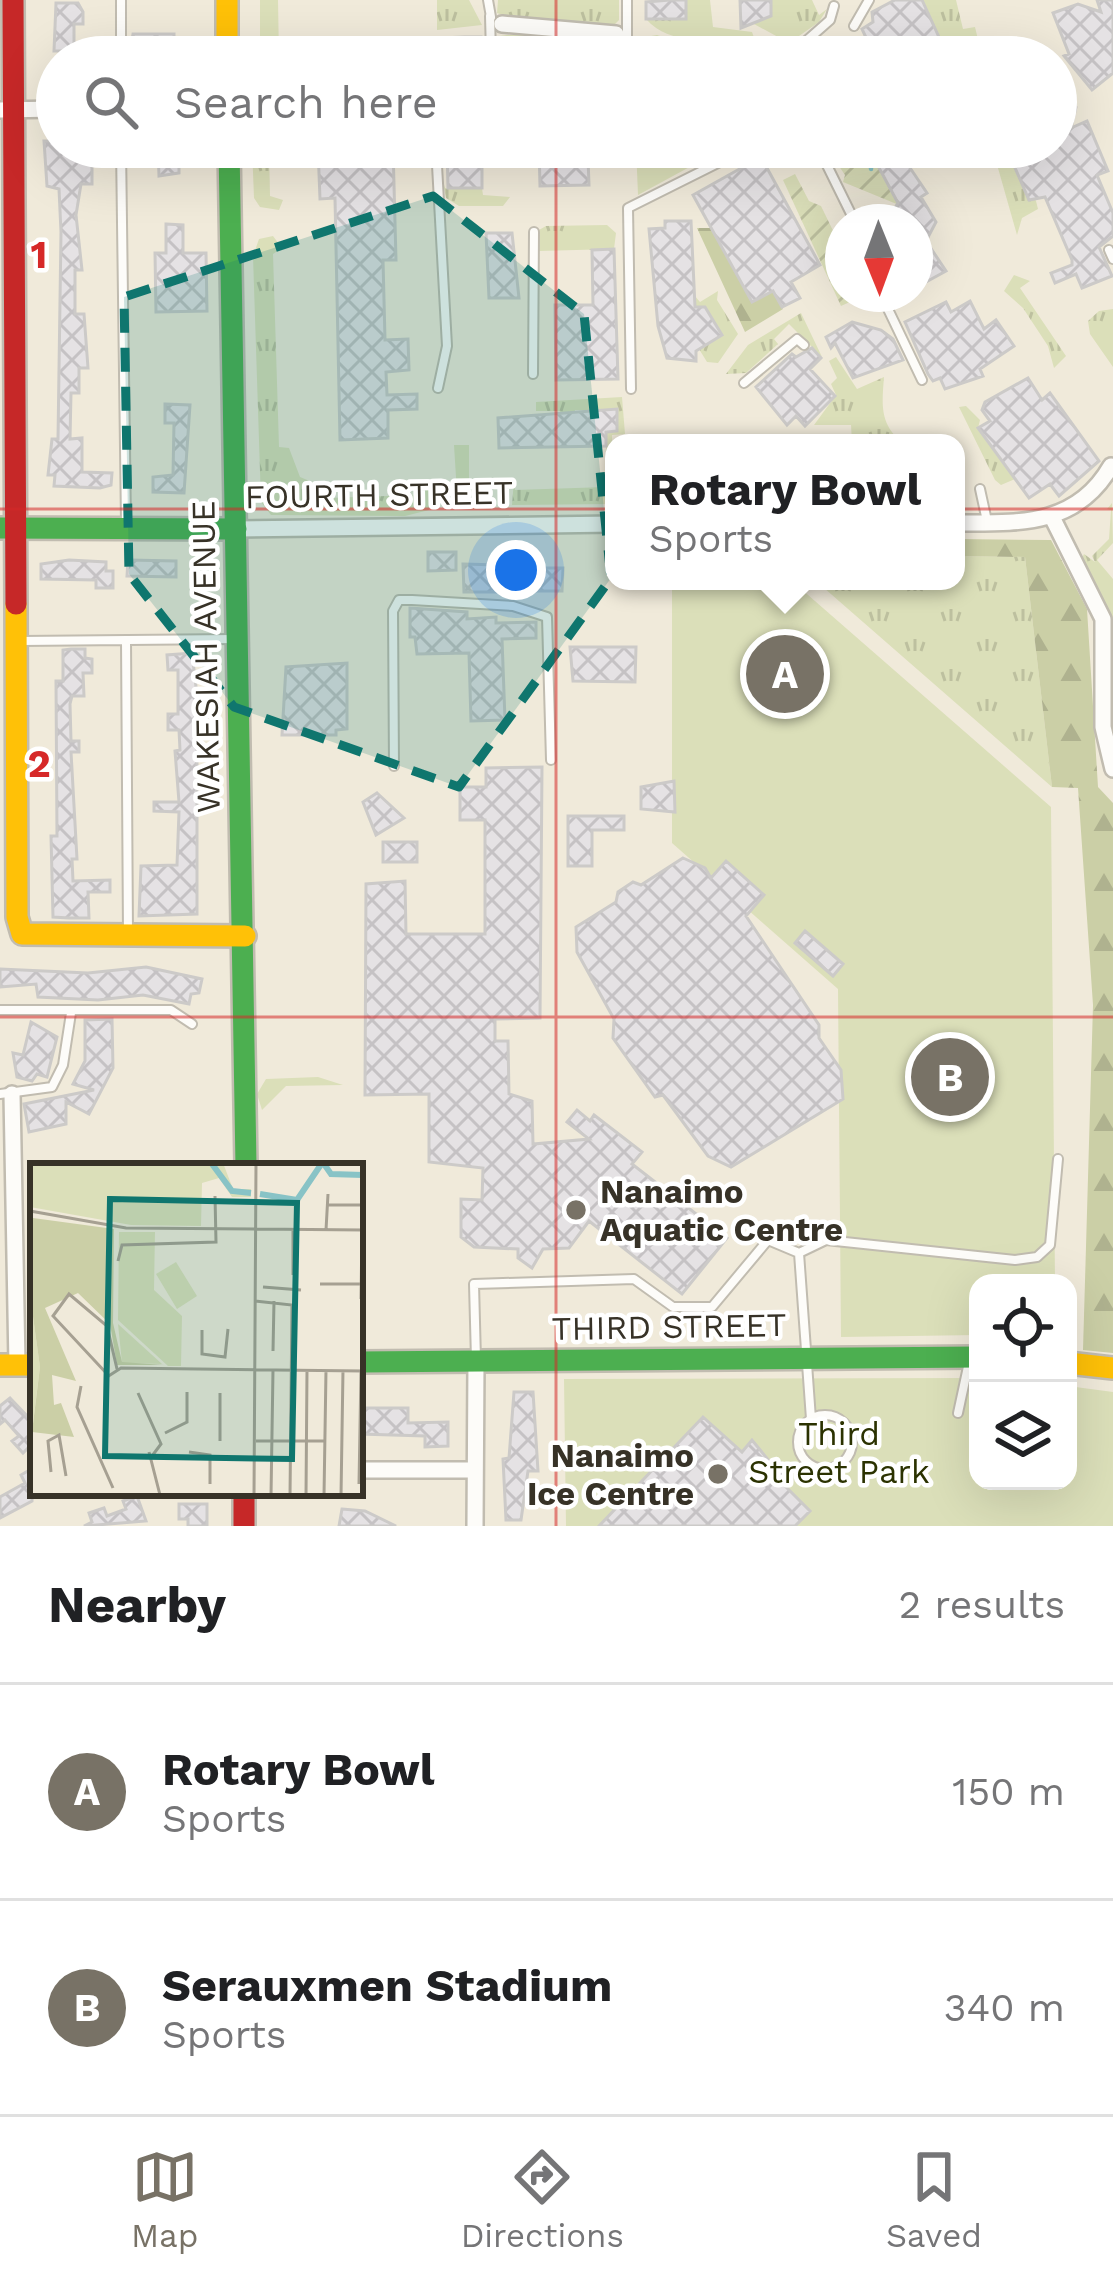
<!DOCTYPE html>
<html lang="en">
<head>
<meta charset="utf-8">
<style>
	body { margin:0; font-family:"Work Sans",sans-serif; background:#f2f2f2; color:#202124 }
	.controls { position:absolute; right:36px; bottom:36px; display:grid; overflow:hidden; border-radius:24px; box-shadow:0 12px 48px #0002 }
	.controls button { width:108px; height:108px; display:grid; place-items:center; padding:0; border:0; border-bottom:3px solid #e0e0e0; background:#fff; color:#202124; font:60px sans-serif }
	.compass { position:absolute; left:825px; top:204px; width:108px; height:108px; border-radius:50%; background:#fff; box-shadow:0 12px 48px #0002; rotate:179deg }
	.you { position:absolute; left:516px; top:570px; width:42px; height:42px; margin:-30px; border:9px solid #fff; border-radius:50%; background:#1a73e8; box-shadow:0 0 0 18px #1a73e833 }
	.badge { display:grid; place-items:center; width:78px; height:78px; border-radius:50%; background:#787266; color:#fff; font-size:39px; font-weight:700 }
	.pin { position:absolute; translate:-50% -50%; border:6px solid #fff; box-shadow:0 3px 12px #0006 }
	.popup { position:absolute; left:605px; top:434px; width:360px; height:156px; box-sizing:border-box; display:grid; place-content:center; border-radius:24px; background:#fff; filter:drop-shadow(0 3px 9px #0005); font-size:39px; white-space:nowrap; color:#757577 }
	.popup b { font-size:45px; color:#202124 }
	.popup::after { content:''; position:absolute; left:50%; top:100%; margin-left:-24px; border:24px solid transparent; border-top-color:#fff }
	.list { margin:0; padding:0; list-style:none }
	h2 { display:flex; justify-content:space-between; align-items:center; height:156px; margin:0; padding:0 48px; font-size:51px }
	h2 small { font-size:39px; font-weight:400; color:#757577 }
	.list li { display:grid; grid-template-columns:78px 1fr auto; gap:36px; align-items:center; box-sizing:border-box; height:216px; padding:0 48px; border-top:3px solid #e0e0e0 }
	.list b { display:block; font-size:45px; white-space:nowrap }
	.list p { margin:0; font-size:39px; white-space:nowrap; color:#757577 }
	.list em { font-size:39px; font-style:normal; color:#757577 }
	.icon { flex:none; width:66px; height:66px; fill:none; stroke:currentColor; stroke-width:2; stroke-linecap:round; stroke-linejoin:round }
	.map { position:relative; flex:none; width:1113px; height:1526px; overflow:hidden }
	.search { position:absolute; background:#fff; box-shadow:0 12px 48px #0002; left:36px; right:36px; top:36px; height:132px; display:flex; align-items:center; gap:30px; box-sizing:border-box; padding:0 42px; border-radius:66px; color:#757577; font-size:45px }
	.sheet { height:588px; background:#fff }
	nav { display:flex; justify-content:space-around; align-items:center; box-sizing:border-box; height:168px; border-top:3px solid #e0e0e0; background:#fff; font-size:33px; color:#757577 }
	nav a { display:grid; justify-items:center; gap:6px }
	nav .on { color:#787266 }
	.map>svg:first-child { display:block }
</style>
</head>
<body>
<div class="map">
<svg width="1113" height="1526" viewBox="0 0 1113 1526">
	<defs>
		<pattern id="grass-tufts" width="24" height="20" patternUnits="userSpaceOnUse" patternTransform="scale(3)"><rect width="24" height="20" fill="#dbdfb9"/><path d="M3 7l-1-3M5 7V3M7 7l1-3M15 17l-1-3M17 17v-4M19 17l1-3" fill="none" stroke="#bdc09f"/></pattern>
		<pattern id="forest-firs" width="22" height="20" patternUnits="userSpaceOnUse" patternTransform="scale(3)"><rect width="22" height="20" fill="#cbcfa6"/><path d="M5 1l3.5 6h-7zM16 11l3.5 6h-7z" fill="#afb28f"/></pattern>
		<pattern id="garden-furrows" width="10" height="10" patternUnits="userSpaceOnUse" patternTransform="scale(3)"><rect width="10" height="10" fill="#dbdfb9"/><path d="M-1 1l2-2M0 10L10 0M9 11l2-2" fill="none" stroke="#bdc09f"/></pattern>
		<pattern id="building-cross-hatch" width="8" height="8" patternUnits="userSpaceOnUse" patternTransform="scale(3)"><rect width="8" height="8" fill="#e5e2e4"/><path d="M0 0l8 8M0 8l8-8" fill="none" stroke="#c5c2c4"/></pattern>
	</defs>
	<rect width="100%" height="100%" fill="#f0eada"/>
	<path fill="url(#grass-tufts)" d="M260,0H278L279,57H260Z
		M437,0H469L482,25L437,30Z
		M498,0H619V20L614,25L511,18L497,13Z
		M686,0H710L713,27L752,32L757,46L737,51C707,34 672,48 646,19H685Z
		M771,0H812L819,15L827,9L819,22L789,43L754,24L760,16L771,15Z
		M922,0H956L963,29L975,27L980,48L948,57Z
		M500,35H561L560,57H505L519,56V38Z
		M657,35C685,46 710,45 737,56L761,51L767,57H634V39Z
		M252,147H269L270,196L283,200L279,210L260,207L254,198Z
		M636,147H712L705,151L708,157L638,195Z
		M992,147H1006L1036,201L1038,209L1022,218L1017,235Z
		M441,174L445,188H482L483,195L510,197L503,206H459L446,198Z
		M607,225L616,233L614,249L539,251V230L546,226Z
		M273,236L282,248L273,254L279,447L289,448L300,477L324,487L326,498L419,495L421,484L432,490L429,510L405,516L271,515L261,502L253,256L259,239Z
		M1014,275L1030,281L1020,288L1066,356L1054,368L1048,346L1023,308L1004,291Z
		M718,291L717,300L738,334L718,363L707,362L699,349L722,335L705,307H695L694,295L700,302Z
		M1113,309V367L1090,334L1088,321L1099,311Z
		M801,313L822,357L789,324L774,339L778,344L746,373L726,374L748,345Z
		M836,357L857,389L884,377C882,404 879,424 903,443H852L851,425H814L836,395L831,384L837,378L829,361Z
		M622,397L625,434L612,435L614,504L512,505L514,480L515,490L606,487V432L616,410H575L574,417L561,418L560,411H536V402Z
		M966,406L980,420L978,428L1015,479L1001,485L995,480L959,407Z
		M454,445H469V480L492,482L491,510L458,509Z
		M1112,503L1113,543L1097,560L1113,579V618L1080,562L1084,554L1095,562L1092,556L1109,539L1111,510L1107,509Z
		M956,556L1025,557L1052,787L816,581H956Z
		M318,1077L343,1085L286,1086L262,1110L257,1094L266,1079Z"/>
	<path fill="url(#forest-firs)" d="M697,228H713L751,301L773,291L783,309L745,332Z
		M956,539L1051,540L1087,609L1098,787L1113,803V1353L1083,1350L1093,1005L1078,788L1052,787L1025,557L956,556Z"/>
	<path fill="#dbdfb9" d="M672,581H792L1051,807L1055,1283H978V1335L841,1337L838,989L672,843Z
		M978,1378V1481H1068V1386L1113,1392V1526H566L564,1379Z"/>
	<path fill="url(#garden-furrows)" d="M826,147L840,165L853,159V150L882,147L899,205L843,182L845,175Z
		M795,174L809,201L821,206L842,249L831,254L843,294L852,301L841,306L783,180Z"/>
	<g fill="none" stroke-linecap="round" stroke-linejoin="round">
		<path stroke="#88c3c6" stroke-width="4.5" d="M870,147L871,169"/>
	</g>
	<path fill="url(#building-cross-hatch)" stroke="#cccac8" stroke-width="3" d="M670,0H686V19H646V2Z
		M740,0H771V16L741,28Z
		M922,0L948,57H875L862,29L873,22L872,12L895,0Z
		M1097,0H1113V73L1092,90L1064,56L1069,54L1053,13L1078,4L1101,12Z
		M56,3H78L83,12V24H74V51H54Z
		M133,34H174V49L159,57H129Z
		M465,37H481V53H441V38Z
		M1072,97L1076,107L1071,128L1087,121L1108,171L1097,175L1113,213V236L1099,247L1112,276L1082,288L1076,274L1055,283L1051,273L1072,265V260L1045,197L1029,200L1006,147H1056V104Z
		M44,141H57V147H99L100,165H92V184H81L76,215L82,270H75V314H84L88,368H79V393H71L70,439L82,438V472L112,473L111,485L100,488L54,486L55,475H48L52,439H58L61,232L59,189L47,186Z
		M158,147H179V173L159,176Z
		M318,147H393L396,260H383L385,340L408,339L409,370L386,372L387,395L417,394V409L388,410V438L340,440L335,198L320,199Z
		M447,147H482V188H448Z
		M539,147H604V157L588,158L589,185L540,186Z
		M898,150L927,193L921,197L936,222L926,241L946,271L915,288V222H886L898,203L877,164Z
		M761,157L820,265L791,282L800,298L782,307L773,291L752,302L693,195Z
		M665,221H691L695,307H705L722,335L696,351V361L667,358L658,326L649,229L665,228Z
		M166,224L183,225V253H206L207,311L156,312L155,253H166Z
		M486,233H512L519,298H489Z
		M614,249L618,379L556,380L555,305H593L592,250Z
		M970,301L984,329L996,320L1014,346L980,369L983,376L945,389L940,378L933,381L928,374L905,322L946,302L951,312Z
		M852,322L881,330L893,339L903,360L853,378L835,343L831,348L826,337Z
		M812,348L821,358L810,369L835,396L805,426L796,416L787,425L756,387L792,354L796,357Z
		M1028,378L1042,400L1050,393L1099,461L1059,496L1050,484L1029,498L978,428L990,421L982,410L985,402Z
		M165,404L190,405L184,493L153,492V477L173,475L174,423H165Z
		M617,409V431L606,432V446L499,448L498,418Z
		M428,552H456V570L428,571Z
		M69,560L106,562V571H113V588H96V580L41,579V564Z
		M128,560L176,561V577L127,576Z
		M463,564L498,565V592H464Z
		M534,568H563L562,591H533Z
		M410,608L467,612V619L496,617V623L536,622V638L502,639L505,720L471,721L469,653L417,654L415,637H410Z
		M570,647H636L635,682L573,681Z
		M71,649H85V658L92,659V673H83L84,696H72L70,704L71,741H79V752H71L77,859H72L73,881L110,880V892H88L89,918H69L53,917L51,836H57L56,681H63V650Z
		M192,653L197,695V914L139,916L141,866L177,865L179,812L154,811V802H179L175,751L180,750L179,730H168V714H178V670H168L167,655Z
		M347,663V729L336,730V735H282L286,667Z
		M542,767L540,1018L495,1019V1041H508L509,1094L532,1101L533,1144L589,1139L567,1122L577,1110L590,1121L594,1115L642,1152L632,1164L727,1238L682,1294L589,1221L569,1248L543,1249L532,1268L518,1258V1249L474,1247L461,1237V1199L482,1200L483,1168L429,1162V1094L365,1095L366,884L405,881L406,934H485V820H460V787H486V768Z
		M674,781L675,812L641,809V787Z
		M377,793L404,818L376,835L363,802Z
		M568,816H624V830H592V866H568Z
		M383,842H417V862H383Z
		M683,858L705,868L711,878L726,861L764,895L746,916L819,1025V1038L841,1070L843,1099L731,1167L708,1156L663,1095L655,1097L613,1038L614,1019L577,952L576,927L616,902L618,892L633,882L641,885Z
		M805,931L843,964L833,976L795,943Z
		M146,967L202,979L199,993L191,994L189,1004L143,995L98,1000L38,997L36,984L0,987V969L88,973Z
		M112,1019L113,1068L89,1114L66,1102V1124L29,1132L24,1104L94,1090L73,1084L85,1061V1020Z
		M31,1022L57,1037L47,1077L37,1074L32,1081L17,1077L13,1053L23,1055Z
		M514,1392H533L538,1471H528L521,1520H506L503,1459L509,1458Z
		M10,1398L33,1422V1443L23,1453L12,1441L19,1436L5,1420L0,1424V1406Z
		M360,1408H408V1423L448,1422V1446L425,1447V1436L360,1434Z
		M703,1417L742,1452L752,1440L774,1467L781,1463L792,1480L786,1487L810,1511L795,1526H599Z
		M33,1468L32,1501L0,1518V1497L25,1483L21,1475Z
		M137,1496L146,1521L84,1526L92,1522L89,1513L104,1508L107,1516L126,1509L123,1501Z
		M179,1504H207V1526H188V1519H179Z
		M342,1509L365,1511L396,1526H339Z"/>
	<g fill="none" stroke-linecap="round" stroke-linejoin="round">
		<g stroke="#c1bcb0" stroke-width="12">
			<path id="lane" d="M488,0L491,17
				M490,16L491,54
				M854,26L869,0
				M121,57V0
				M627,57V0
				M788,57L830,20L834,6
				M121,147L126,523
				M436,147L447,346L438,388
				M818,147L855,222
				M1109,250L1113,259
				M890,294L887,307L922,380
				M533,374L534,232
				M744,383L797,339L804,345
				M631,389L628,208L750,147
				M980,489L987,521
				M126,640L128,932
				M21,641L234,639
				M394,766L393,611L399,600H412L513,606L547,617L551,760
				M0,1010H171L192,1024
				M0,1094L52,1087L63,1065L71,1013
				M799,1253L811,1419
				M476,1360L474,1284L634,1279L673,1307H712L768,1240L799,1253L826,1240L1015,1260L1037,1257L1050,1245L1058,1159
				M958,1413L969,1362
				M798 1442a27 27 0 1 1 54 0a27 27 0 1 1-54 0Z"/>
		</g>
		<g stroke="#c1bcb0" stroke-width="20">
			<path id="street" d="M502,24L616,34
				M0,110L57,109
				M1052,517L1103,619V727L1113,769
				M956,523C1018,523 1076,527 1111,466
				M236,529L614,524
				M12,1094L17,1365
				M360,1470H475
				M475,1526L476,1361"/>
		</g>
		<g stroke="#c1bcb0" stroke-width="26">
			<path id="fast" d="M229,147L246,1166
				M0,528L236,529
				M360,1362L978,1357"/>
		</g>
		<g stroke="#c1bcb0" stroke-width="26">
			<path id="slow" d="M227,0V57
				M16,604L17,917L22,934L245,936
				M1068,1363L1113,1368
				M0,1365H33"/>
		</g>
		<g stroke="#c1bcb0" stroke-width="26">
			<path id="jam" d="M13,0L16,604
				M244,1493V1526"/>
		</g>
		<use href="#lane" stroke="#fdfcf9" stroke-width="8"/>
		<use href="#street" stroke="#fdfcf9" stroke-width="15"/>
		<use href="#fast" stroke="#4caf50" stroke-width="21"/>
		<use href="#slow" stroke="#ffc107" stroke-width="21"/>
		<use href="#jam" stroke="#c62828" stroke-width="21"/>
	</g>
	<path fill="#0f766e" fill-opacity="0.2" stroke="#0f766e" stroke-width="9" stroke-dasharray="24 15" stroke-linejoin="round" d="M433,196L584,314L611,578L459,787L234,707L129,574L124,297Z"/>
	<path fill="none" stroke="#d62828" stroke-width="3" stroke-opacity="0.55" d="M556,0V57M556,147V1526M0,509H1113M0,1017H1113"/>
	<g fill="#787266" stroke="#fff" stroke-width="4.5">
		<circle cx="576" cy="1210" r="12"/>
		<circle cx="718" cy="1474" r="12"/>
	</g>
	<g text-anchor="middle" stroke-width="9" stroke-linejoin="round" paint-order="stroke">
		<g font-size="33" fill="#373227" stroke="#fff">
			<text transform="translate(379 494) rotate(-1)" y="12">FOURTH STREET</text>
			<text transform="translate(205 657) rotate(-91)" y="12">WAKESIAH AVENUE</text>
			<text transform="translate(669 1326) rotate(-1)" y="12">THIRD STREET</text>
		</g>
		<g font-size="33" font-weight="bold" fill="#373227" stroke="#fff" text-anchor="start">
			<text x="600" y="1203">Nanaimo<tspan x="600" dy="38">Aquatic Centre</tspan></text>
			<text x="694" y="1467" text-anchor="end">Nanaimo<tspan x="694" dy="38">Ice Centre</tspan></text>
		</g>
		<g font-size="33" fill="#2b3201" stroke="#fff">
			<text x="839" y="1445">Third<tspan x="839" dy="38">Street Park</tspan></text>
		</g>
	</g>
	<g transform="translate(30 1163)">
		<rect width="333" height="333" fill="#f0eada"/>
		<path d="M0,132L10,204L0,283L3,206ZM88,161L132,201L92,200Z" fill="#dbdfb9"/>
		<path d="M3,55L84,66L83,160L92,199L134,202H87L80,161L48,130L15,145L46,218L22,212L24,242L31,240L44,274L2,269L10,204L0,132Z" fill="#cbcfa6"/>
		<path d="M0,0H193L203,26H221V34H202L189,15L172,20L171,63L101,62L0,44ZM89,69H125L124,127L152,153L151,203H138L88,157ZM146,99L167,133L147,146L126,111Z" fill="#dbdfb9"/>
		<path fill="none" stroke="#88c3c6" stroke-width="6" d="M182,1L202,28L221,30M294,1L301,11L333,12M230,31L267,37L292,0"/>
		<path fill="none" stroke="#a6a092" stroke-width="3" d="M296,42H333M0,48L96,65L225,66M227,66L333,67M263,67V112M296,67L298,31M88,98L92,82L186,79L185,33M290,121H330M233,124L271,127M331,136L332,67M225,138L262,142L260,333M172,167V191L195,194L198,166M243,188L244,138M78,212L23,153L39,131L77,163L87,206M77,214L91,205L333,208M51,223L47,244L83,325M108,230L131,281L122,293M190,230V278M135,270L157,259V229M226,278H295M119,289L130,332M159,289L180,292V321M21,309L18,278L29,272L36,313M329,321L331,208M224,333L226,0M241,333L243,207M276,333L277,207M294,333L296,207M311,333L313,207"/>
		<path fill="#0f766e" fill-opacity="0.15" stroke="#0f766e" stroke-width="6" d="M80,36L267,40L262,296L75,293Z"/>
		<rect width="333" height="333" fill="none" stroke="#373227" stroke-width="6"/>
	</g>
	<g font-size="39" text-anchor="middle" font-weight="bold" fill="#d62828" stroke="#fff" stroke-width="9" stroke-linejoin="round" paint-order="stroke">
		<text x="39" y="268">1</text>
		<text x="39" y="777">2</text>
	</g>
</svg>
<div class="controls">
<button><svg class="icon" aria-label="locate" viewBox="0 0 24 24"><circle cx="12" cy="12" r="6"/><path d="M12 2v4M12 18v4M2 12h4M18 12h4"/></svg></button>
<button><svg class="icon" aria-label="layers" viewBox="0 0 24 24"><path d="M12 4l9 5-9 5-9-5zM3 14l9 5 9-5"/></svg></button>
</div>
<svg class="compass" viewBox="-18 -18 36 36"><path d="M0-13l5 13h-10z" fill="#e53935"/><path d="M0 13l5-13h-10z" fill="#757577"/></svg>
<div class="you"></div>
<div class="pin badge" style="left:785px;top:674px">A</div>
<div class="popup"><b>Rotary Bowl</b>Sports</div>
<div class="pin badge" style="left:950px;top:1077px">B</div>
<div class="search"><svg class="icon" aria-label="search" viewBox="0 0 24 24"><circle cx="10" cy="10" r="6"/><path d="M15 15l6 6"/></svg>Search here</div>
</div>
<section class="sheet">
<h2>Nearby<small>2 results</small></h2>
<ul class="list">
<li><span class="badge">A</span><div><b>Rotary Bowl</b><p>Sports</p></div><em>150 m</em></li>
<li><span class="badge">B</span><div><b>Serauxmen Stadium</b><p>Sports</p></div><em>340 m</em></li>
</ul>
</section>
<nav>
<a class="on"><svg class="icon" aria-label="map" viewBox="0 0 24 24"><path d="M3 6l6-2 6 2 6-2v14l-6 2-6-2-6 2zM9 4v14M15 6v14"/></svg>Map</a>
<a><svg class="icon" aria-label="directions" viewBox="0 0 24 24"><path d="M12 3l9 9-9 9-9-9zM9 14v-3h6M13 9l2 2-2 2"/></svg>Directions</a>
<a><svg class="icon" aria-label="saved" viewBox="0 0 24 24"><path d="M7 4h10v16l-5-4-5 4z"/></svg>Saved</a>
</nav>
</body>
</html>
